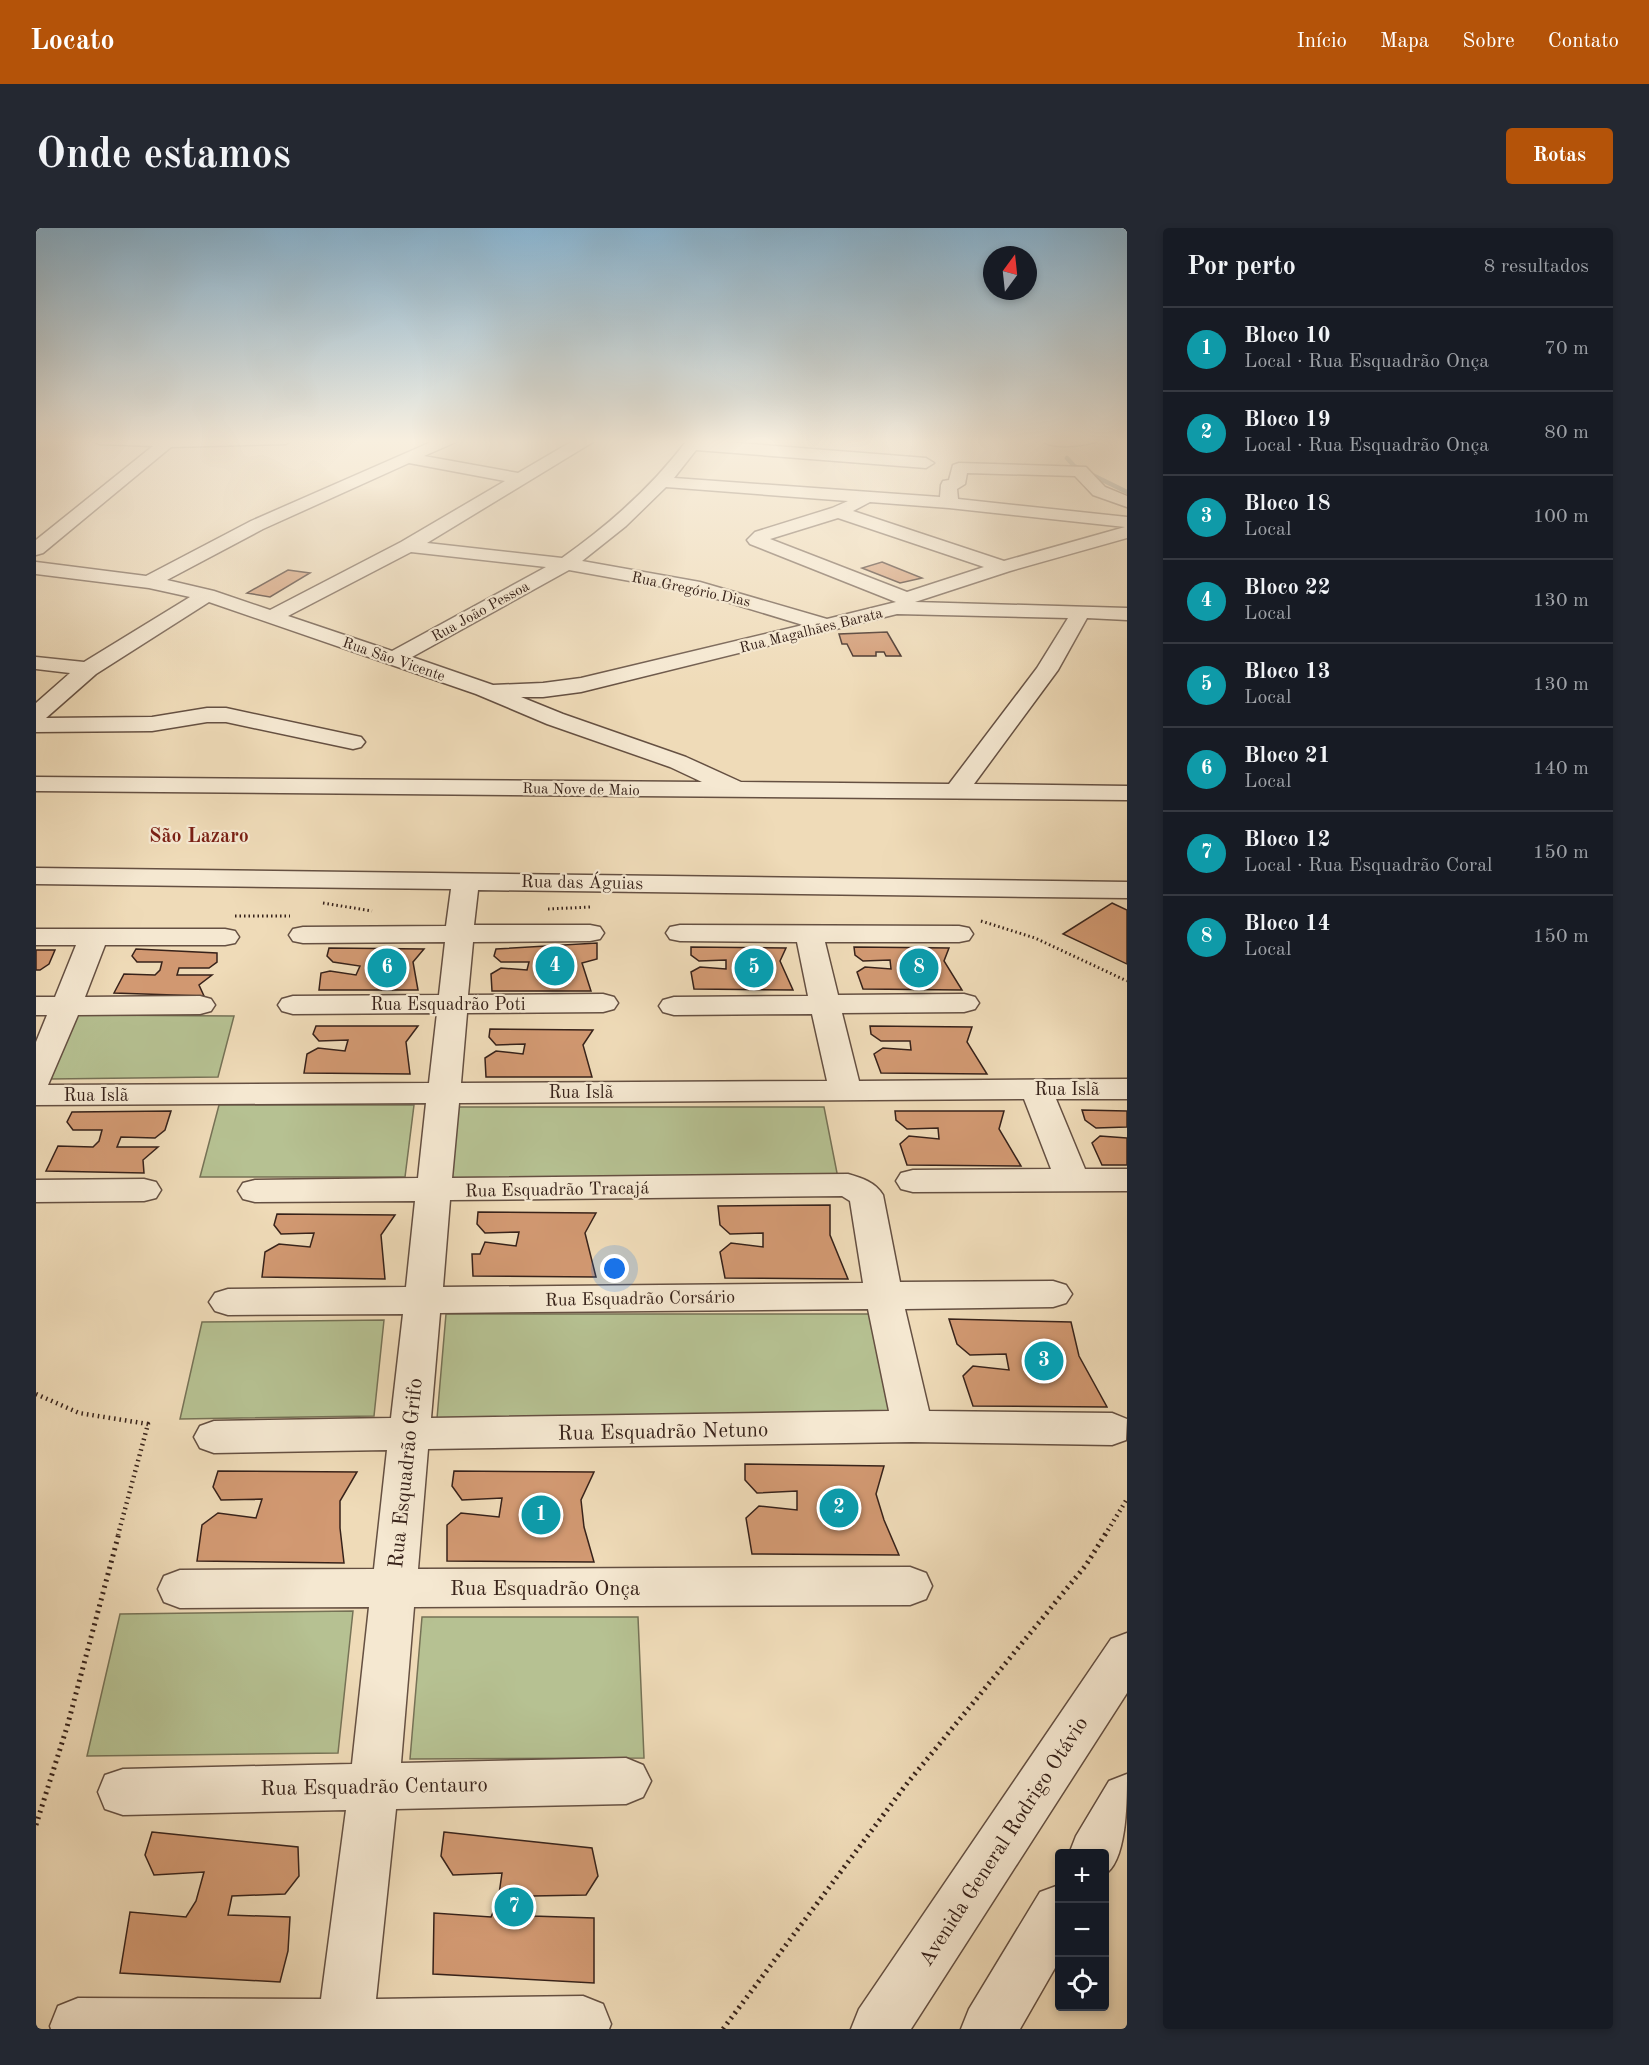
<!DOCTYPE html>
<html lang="pt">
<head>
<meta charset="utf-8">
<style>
	body { margin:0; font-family:"Old Standard TT",serif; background:#242831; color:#f1f3f6 }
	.controls { position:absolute; right:18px; bottom:18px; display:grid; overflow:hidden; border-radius:6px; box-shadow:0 3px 9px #0003 }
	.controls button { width:54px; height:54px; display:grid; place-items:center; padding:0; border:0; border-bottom:2px solid #363941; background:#171b24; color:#f1f3f6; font:30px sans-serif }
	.compass { position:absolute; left:947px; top:18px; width:54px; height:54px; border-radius:50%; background:#171b24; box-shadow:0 3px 9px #0003; rotate:15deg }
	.you { position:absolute; left:579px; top:1041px; width:21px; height:21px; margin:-15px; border:4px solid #fff; border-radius:50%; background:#1a73e8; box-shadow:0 0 0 9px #1a73e833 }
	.badge { display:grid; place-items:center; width:39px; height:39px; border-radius:50%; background:#b45309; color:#fff; font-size:20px; font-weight:700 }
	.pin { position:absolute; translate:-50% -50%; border:3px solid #fff; box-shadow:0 2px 6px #0006 }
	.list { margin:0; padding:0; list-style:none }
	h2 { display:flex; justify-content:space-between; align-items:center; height:78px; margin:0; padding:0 24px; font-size:26px }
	h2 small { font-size:20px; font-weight:400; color:#9ea1a6 }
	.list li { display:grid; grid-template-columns:39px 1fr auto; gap:18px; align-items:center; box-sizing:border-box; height:84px; padding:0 24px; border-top:2px solid #363941 }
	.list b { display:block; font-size:22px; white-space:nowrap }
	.list p { margin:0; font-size:20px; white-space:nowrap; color:#9ea1a6 }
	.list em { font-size:20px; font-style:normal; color:#9ea1a6 }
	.icon { flex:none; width:33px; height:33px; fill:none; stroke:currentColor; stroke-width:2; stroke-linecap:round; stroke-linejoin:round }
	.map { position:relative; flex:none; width:1091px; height:1801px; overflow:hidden; border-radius:6px }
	header { display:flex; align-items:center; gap:36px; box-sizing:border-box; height:84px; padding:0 30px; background:#b45309; color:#fff }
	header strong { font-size:28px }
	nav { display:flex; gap:33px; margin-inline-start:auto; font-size:21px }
	.intro { display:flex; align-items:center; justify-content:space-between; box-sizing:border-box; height:144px; padding:0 36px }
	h1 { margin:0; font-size:42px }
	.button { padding:15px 27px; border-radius:6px; background:#b45309; color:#fff; font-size:21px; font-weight:700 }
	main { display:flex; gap:36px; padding:0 36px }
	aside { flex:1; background:#171b24; border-radius:6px; box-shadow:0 3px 9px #0003 }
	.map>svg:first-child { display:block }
</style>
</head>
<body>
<header>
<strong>Locato</strong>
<nav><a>Início</a><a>Mapa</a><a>Sobre</a><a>Contato</a></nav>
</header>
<div class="intro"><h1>Onde estamos</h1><a class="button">Rotas</a></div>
<main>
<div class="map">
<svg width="1091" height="1801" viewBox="0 0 1091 1801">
	<rect width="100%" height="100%" fill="#efdbb8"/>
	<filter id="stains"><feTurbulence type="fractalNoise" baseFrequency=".00333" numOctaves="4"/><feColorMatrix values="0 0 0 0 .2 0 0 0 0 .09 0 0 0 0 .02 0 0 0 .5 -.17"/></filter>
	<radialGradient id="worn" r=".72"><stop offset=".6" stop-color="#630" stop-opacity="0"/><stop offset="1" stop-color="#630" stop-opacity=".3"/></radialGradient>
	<path fill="#b6c192" stroke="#767256" stroke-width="1.5" d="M42,787L198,788L182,849L14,851Z
		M183,877H378L369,949H164Z
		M418,879H788L802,950H412Z
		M410,1086H835L859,1202H400Z
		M348,1092L338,1188L144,1191L166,1094Z
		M317,1383L302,1525L51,1528L84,1386Z
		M386,1389H602L608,1530L374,1531Z"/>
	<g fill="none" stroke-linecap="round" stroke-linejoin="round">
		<path stroke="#747d78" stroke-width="4.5" d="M1031,230L1038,238L1091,264"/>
	</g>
	<path fill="#d29972" stroke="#37221a" stroke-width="1.5" d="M846,334L886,350L864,355L826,340Z
		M252,342L274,345L234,369L211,365Z
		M851,404L865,428H850L848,424H840V428H817L811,416H806L803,406Z
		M1076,675L1091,682V736L1027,706Z
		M561,715V731L546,735L555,763H456L455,746L465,740L491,742L493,734H465L458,728L460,721Z
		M655,719L750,720L744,733L757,762L658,761L655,744L664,739L690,741V732L663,733L655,727Z
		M818,719L913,720L908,733L926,762L827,761L821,744L829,739L855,741L854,732L827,733L819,727Z
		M293,720L388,721L377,734L382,762H283L285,745L294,743L320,747L324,738L297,734L291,728Z
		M100,721L181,725V734L173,740H143L141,747H176L163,757L168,768L78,765L88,746L119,747L124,742L126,734H101L96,728Z
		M0,722H19L13,736L4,742H0Z
		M280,798H382L370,814L374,846L268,845L271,826L282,820L309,823L312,812L283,813L277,806Z
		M834,798L936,799L931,814L951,846L845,845L838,826L847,820L875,822L874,813H845L835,806Z
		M454,801L557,802L547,817L556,849H450L449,830L460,823L487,826L489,816L460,817L453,809Z
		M1046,882L1091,883V899L1060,900L1049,892Z
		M135,883L129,902L119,910L85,909L81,919H122L107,932L108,945L10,943L22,918L57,919L63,913L66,902H37L31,894L36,884Z
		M859,883H968L963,901L985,938L871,937L864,916L873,908L903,911L902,900L871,901L860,892Z
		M1064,908L1091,910V937H1066L1056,915Z
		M794,977V1007L812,1051L689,1050L684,1024L695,1015L727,1019V1005L694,1006L684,997L682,978Z
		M442,984L560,985L549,1005L560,1049L437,1048L436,1026H444L449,1014L480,1018L483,1004L449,1005L441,996Z
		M241,986L359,987L345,1007L349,1051L226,1049L229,1024L243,1016L274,1019L278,1005L245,1006L238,997Z
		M913,1091L1035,1094L1043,1128L1071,1179L937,1178L927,1148L937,1138L973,1142L970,1126L934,1127L921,1116Z
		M709,1236L848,1238L840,1266L848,1292L863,1327L716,1326L710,1290L723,1278L761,1282V1263L721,1265L709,1252Z
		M182,1243L321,1244L304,1273V1300L308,1335L161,1333L166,1297L182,1285L220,1290L226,1271L185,1272L177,1259Z
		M418,1243L558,1244L545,1272L548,1299L558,1334L411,1333V1297L425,1285L463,1289L466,1270L426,1272L416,1258Z
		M116,1604L262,1619L263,1648L249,1666L196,1668L192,1687L254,1689L252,1723L244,1754L84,1745L94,1684L150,1689L160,1673L168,1644L118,1647L109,1627Z
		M408,1604L556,1620L562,1648L550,1667L497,1668L496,1688L558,1690V1755L397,1746L398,1685L455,1689L462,1673L466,1645L417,1647L405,1628Z"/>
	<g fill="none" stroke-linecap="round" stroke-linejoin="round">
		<g stroke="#655042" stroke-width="3">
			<path id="minor" d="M55,211H258L250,216L135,219L7,325L0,327V312L117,218L63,216Z
				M402,211H422L420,214L388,228L482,245L540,211H559L557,214L391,315L526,330C574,296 617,258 652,211L890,230L898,235L890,240L660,222L638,250L904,269L905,257L907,253L913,252L917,237L923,235L1050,239L1069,259L1091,268V279L1057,267L1039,248L931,245L929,256L921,261L922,271L1091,289V310L974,343L879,374L1091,380V392L1051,390L1022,442L938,556L1091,558V572L0,563V549L666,554L634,539L511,496L440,466L173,374L60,446L10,490L116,489L171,480H190L325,509L329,514L325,519L317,521L190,494H171L116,503L0,504V475L34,445L0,441V429L48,434L154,369L113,360L0,346V334L110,348L215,293ZM373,235L469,253L365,314L234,382L178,363L131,352L227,301ZM630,259L812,273L796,280L719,304L711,312L714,316L860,374L791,391L664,354L546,333L590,298ZM834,274L913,280L1089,299L968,333L817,283ZM802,290L948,339L871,364L734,311ZM375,324L510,339L356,423L252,388ZM533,342L661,365L767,397L545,450L507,455L457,457L376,429ZM861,386L1032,390L1001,440L913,556L705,554L650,529L527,486L485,469H507L545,464Z
				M1003,211H1061L1059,214C1045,218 1014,222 1003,211Z
				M0,640L1091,654V670L442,662L438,697H554L564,699L568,705L564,711L554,713L437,714L432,767L567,766L578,769L582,775L578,781L567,784L431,785L425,855L791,853L776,786L638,787L627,784L623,778L627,772L638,769L772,768L761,714L644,713L634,711L630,705L634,699L644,697L923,698L933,700L937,706L933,712L923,714H789L802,767L928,766L939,769L943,775L939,781L928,784L806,785L823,853L1091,851V871H1020L1049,941H1091V963L877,964L865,961L860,953L865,945L877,942L1015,941L988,871L423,875L416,950L812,946C826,950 839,954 847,967L864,1054L1017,1053L1030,1057L1036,1066L1030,1075L1017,1079L869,1081L893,1183L1076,1185L1091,1191L1090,1212L1076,1217L876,1214L392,1221L382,1341L874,1339L890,1345L896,1358L890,1371L874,1377L378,1379L365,1535L590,1530L607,1537L615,1553L607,1569L590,1576L360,1581L340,1771L547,1768L567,1776L575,1796L573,1801H15L14,1798L22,1778L42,1770L285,1771L310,1582L87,1587L69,1581L62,1564L69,1547L87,1541L316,1536L333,1379L144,1380L128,1374L122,1361L128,1348L144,1342L338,1341L351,1222L178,1225L164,1220L158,1209L164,1198L178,1193L355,1190L367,1086L192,1087L179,1083L173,1074L179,1065L192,1061L370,1059L379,973L219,974L207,971L202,963L207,955L219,952L382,950L390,875L0,877V814L11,787H0V769H19L40,717H0V701H189L199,703L203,709L199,715L189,717H69L49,769L164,768L175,771L179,777L175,783L164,786L42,787L12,857L393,855L401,785L257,786L246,783L242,777L246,771L257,768L403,767L409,714L267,715L257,713L253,707L257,701L267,699L410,698L415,661L0,656ZM806,968L814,973L827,1055L407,1059L414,972ZM832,1081L853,1183L395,1190L404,1085Z
				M108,951L120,954L125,962L120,970L108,973L0,974V952Z
				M1091,1405V1465L875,1801H815L823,1781L1075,1411Z
				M1091,1546C1091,1574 1091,1634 1068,1647V1626H1033L1040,1608L1073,1553Z
				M1023,1657V1733L984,1801H925L933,1781L1004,1664Z"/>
		</g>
		<path stroke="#37221a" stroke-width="3" stroke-dasharray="1.5 3" stroke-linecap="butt" d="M287,675L336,683
			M512,681L555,679
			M199,688H254
			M945,693L999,710L1091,753"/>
		<path stroke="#37221a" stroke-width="4.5" stroke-dasharray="1.5 4" stroke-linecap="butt" d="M0,1166L43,1185L112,1196L82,1307
			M1069,1307L1091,1271"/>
		<path stroke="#37221a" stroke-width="5" stroke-dasharray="2 4.5" stroke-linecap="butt" d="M0,1597L31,1499L83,1305
			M687,1801L869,1558L1050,1337L1070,1305"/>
		<use href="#minor" fill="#f5e8d1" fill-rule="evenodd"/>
	</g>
	<linearGradient id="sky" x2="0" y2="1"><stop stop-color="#89b6d4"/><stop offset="0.46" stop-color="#f8efdf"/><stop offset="1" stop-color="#f8efdf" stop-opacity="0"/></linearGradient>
	<rect width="1091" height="463" fill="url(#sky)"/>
	<g text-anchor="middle" stroke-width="4.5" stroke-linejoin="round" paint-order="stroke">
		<g font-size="15" fill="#37221a" stroke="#f5e8d1">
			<text transform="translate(655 361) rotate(12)" y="5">Rua Gregório Dias</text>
			<text transform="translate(444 383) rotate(-29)" y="5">Rua João Pessoa</text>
			<text transform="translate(775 402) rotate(-14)" y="5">Rua Magalhães Barata</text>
			<text transform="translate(358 431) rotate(19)" y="5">Rua São Vicente</text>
			<text transform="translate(545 561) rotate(1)" y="5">Rua Nove de Maio</text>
		</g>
		<g font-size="18" fill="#37221a" stroke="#f5e8d1">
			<text transform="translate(546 654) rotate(1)" y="6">Rua das Águias</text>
			<text x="412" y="782">Rua Esquadrão Poti</text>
			<text x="1031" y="867">Rua Islã</text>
			<text x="545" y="870">Rua Islã</text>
			<text x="60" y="873">Rua Islã</text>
			<text transform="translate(521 961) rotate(-1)" y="6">Rua Esquadrão Tracajá</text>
			<text transform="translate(604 1070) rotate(-1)" y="6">Rua Esquadrão Corsário</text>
		</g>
		<g font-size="20" font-weight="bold" fill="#7a1f14" stroke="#f5e8d1">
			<text x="163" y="614">São Lazaro</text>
		</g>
		<g font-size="21" fill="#37221a" stroke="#f5e8d1">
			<text transform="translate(627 1203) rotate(-1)" y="7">Rua Esquadrão Netuno</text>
			<text transform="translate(369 1245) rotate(-84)" y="7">Rua Esquadrão Grifo</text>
			<text x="509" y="1367">Rua Esquadrão Onça</text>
			<text transform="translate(338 1558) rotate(-1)" y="7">Rua Esquadrão Centauro</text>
			<text transform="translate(967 1613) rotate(-57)" y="7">Avenida General Rodrigo Otávio</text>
		</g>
	</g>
	<rect width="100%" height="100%" filter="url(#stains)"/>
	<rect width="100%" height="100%" fill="url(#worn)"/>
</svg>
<div class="controls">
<button>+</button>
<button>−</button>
<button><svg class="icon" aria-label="locate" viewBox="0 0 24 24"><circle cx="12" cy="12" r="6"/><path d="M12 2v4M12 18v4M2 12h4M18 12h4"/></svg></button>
</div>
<svg class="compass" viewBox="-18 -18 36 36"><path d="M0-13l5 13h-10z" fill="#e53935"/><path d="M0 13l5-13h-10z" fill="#9ea1a6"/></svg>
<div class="you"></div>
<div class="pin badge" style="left:505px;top:1287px;background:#0f9aa8">1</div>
<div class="pin badge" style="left:803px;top:1280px;background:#0f9aa8">2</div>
<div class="pin badge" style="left:1008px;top:1133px;background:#0f9aa8">3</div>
<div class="pin badge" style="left:519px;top:738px;background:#0f9aa8">4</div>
<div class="pin badge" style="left:718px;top:740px;background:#0f9aa8">5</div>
<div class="pin badge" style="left:351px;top:740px;background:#0f9aa8">6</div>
<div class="pin badge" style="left:478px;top:1679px;background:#0f9aa8">7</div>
<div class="pin badge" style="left:883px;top:740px;background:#0f9aa8">8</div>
</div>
<aside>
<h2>Por perto<small>8 resultados</small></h2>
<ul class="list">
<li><span class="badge" style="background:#0f9aa8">1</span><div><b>Bloco 10</b><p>Local · Rua Esquadrão Onça</p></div><em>70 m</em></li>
<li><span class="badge" style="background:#0f9aa8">2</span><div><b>Bloco 19</b><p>Local · Rua Esquadrão Onça</p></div><em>80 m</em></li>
<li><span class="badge" style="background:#0f9aa8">3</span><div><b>Bloco 18</b><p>Local</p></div><em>100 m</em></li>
<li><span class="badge" style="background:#0f9aa8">4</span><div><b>Bloco 22</b><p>Local</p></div><em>130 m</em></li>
<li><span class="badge" style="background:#0f9aa8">5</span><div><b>Bloco 13</b><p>Local</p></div><em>130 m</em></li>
<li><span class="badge" style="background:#0f9aa8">6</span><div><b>Bloco 21</b><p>Local</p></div><em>140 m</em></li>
<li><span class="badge" style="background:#0f9aa8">7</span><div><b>Bloco 12</b><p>Local · Rua Esquadrão Coral</p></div><em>150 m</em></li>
<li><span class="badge" style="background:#0f9aa8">8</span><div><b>Bloco 14</b><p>Local</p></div><em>150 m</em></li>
</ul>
</aside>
</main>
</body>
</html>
